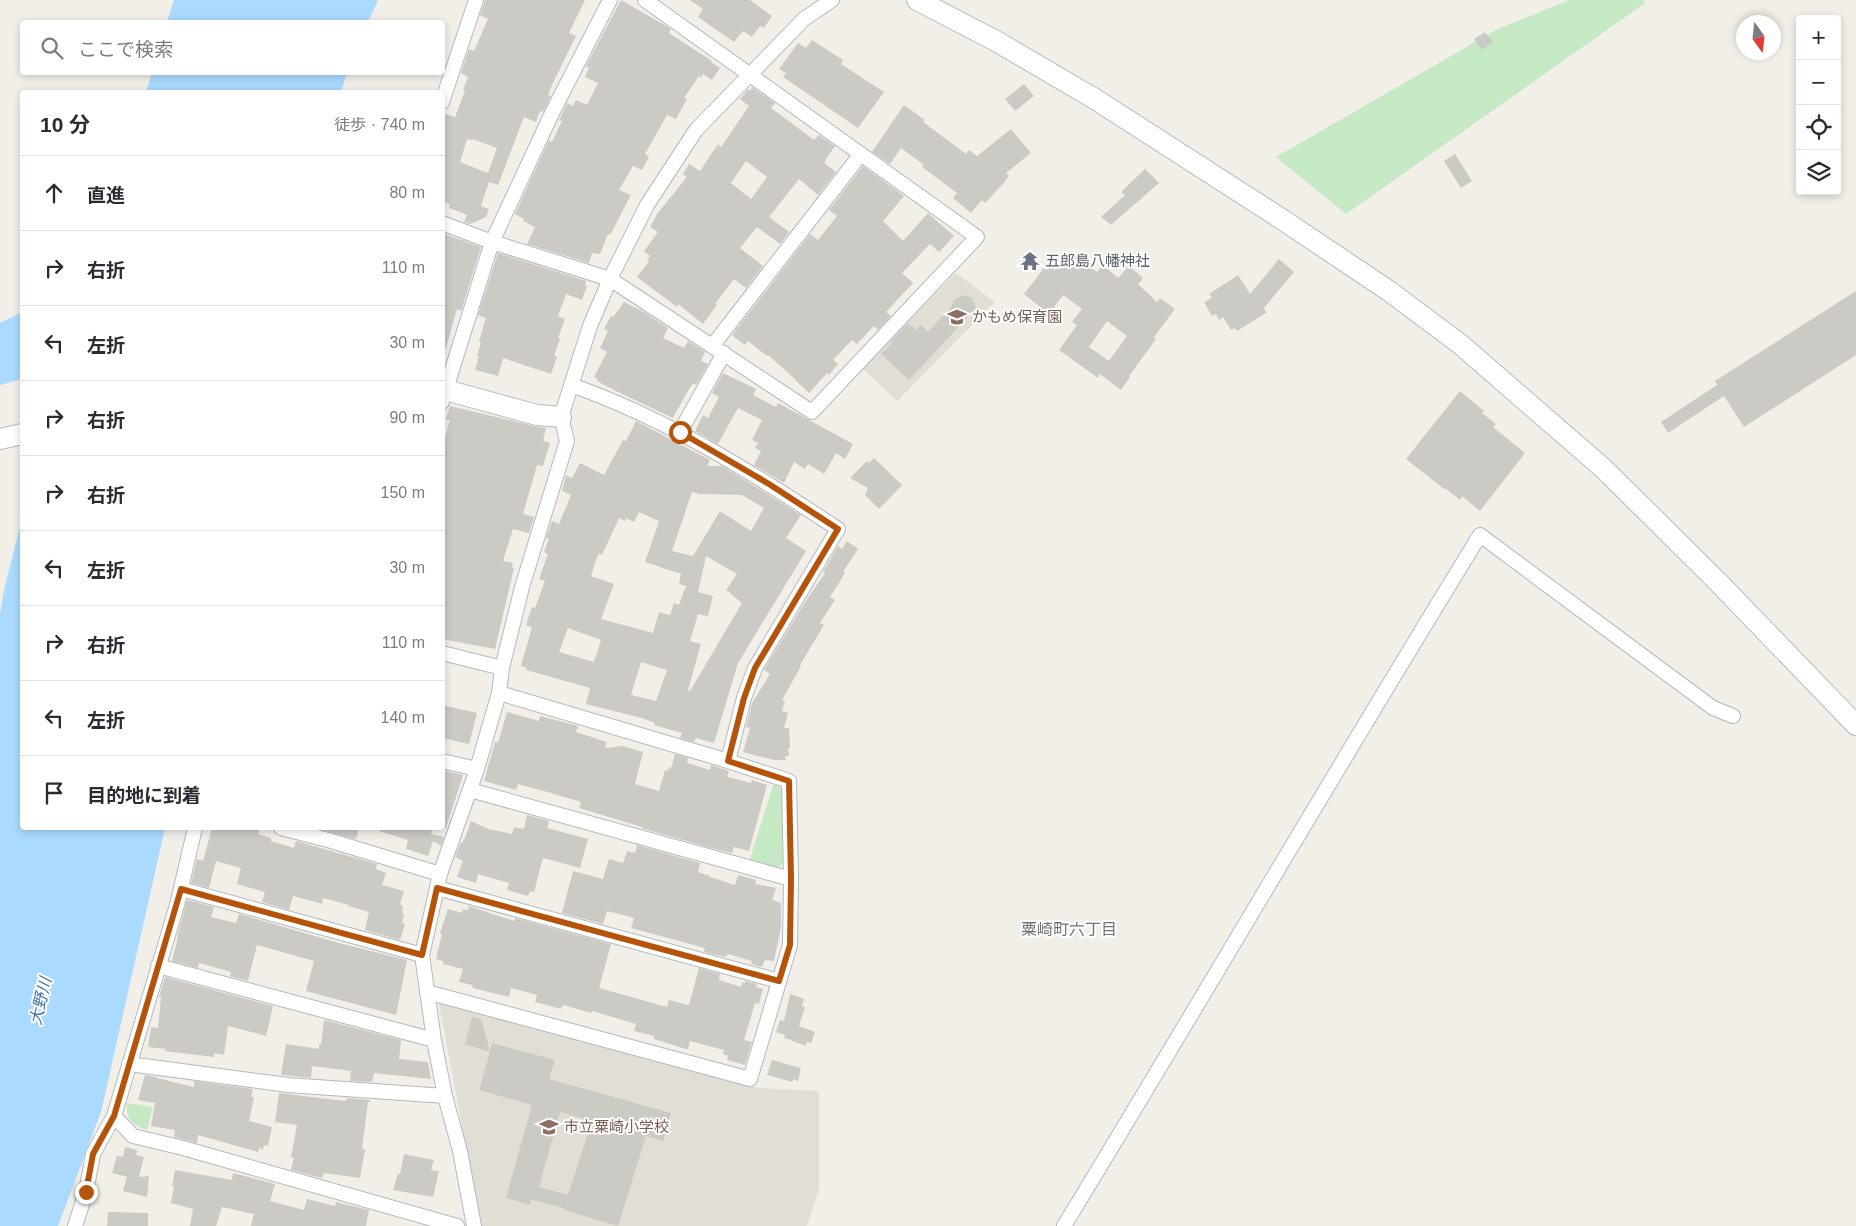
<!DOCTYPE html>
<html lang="ja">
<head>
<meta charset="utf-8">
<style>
	body { margin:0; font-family:Arial,"Noto Sans JP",sans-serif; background:#f2f2f3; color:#2b2b33 }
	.controls { position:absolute; right:15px; top:15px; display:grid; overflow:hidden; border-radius:5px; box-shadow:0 2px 8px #0003 }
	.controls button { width:45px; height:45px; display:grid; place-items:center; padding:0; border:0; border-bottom:1px solid #e1e1e2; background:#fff; color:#2b2b33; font:25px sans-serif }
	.compass { position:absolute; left:1736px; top:15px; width:45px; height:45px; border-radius:50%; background:#fff; box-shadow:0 2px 8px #0003; rotate:165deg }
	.stop { position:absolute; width:15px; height:15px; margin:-11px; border:4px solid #b45309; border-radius:50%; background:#fff }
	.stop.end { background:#b45309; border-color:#fff; box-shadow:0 1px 5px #0008 }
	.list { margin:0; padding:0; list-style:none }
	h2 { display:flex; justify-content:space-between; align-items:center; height:65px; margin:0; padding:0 20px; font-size:21px }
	h2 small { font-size:16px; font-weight:400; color:#7c7c81 }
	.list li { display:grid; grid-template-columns:32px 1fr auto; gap:15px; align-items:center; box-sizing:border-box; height:75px; padding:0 20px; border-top:1px solid #e1e1e2 }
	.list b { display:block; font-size:19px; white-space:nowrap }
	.list em { font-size:16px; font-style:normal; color:#7c7c81 }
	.icon { flex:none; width:28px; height:28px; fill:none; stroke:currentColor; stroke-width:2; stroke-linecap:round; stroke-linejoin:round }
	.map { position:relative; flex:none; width:1856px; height:1226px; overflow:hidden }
	.search { position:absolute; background:#fff; box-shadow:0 2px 8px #0003; left:20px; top:20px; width:425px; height:55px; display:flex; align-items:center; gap:12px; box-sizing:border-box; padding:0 18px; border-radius:5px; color:#7c7c81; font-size:19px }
	.panel { position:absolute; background:#fff; box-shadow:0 2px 8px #0003; left:20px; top:90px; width:425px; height:740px; border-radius:5px }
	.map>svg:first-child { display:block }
</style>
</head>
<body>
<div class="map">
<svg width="1856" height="1226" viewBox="0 0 1856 1226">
	<rect width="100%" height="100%" fill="#f1efe8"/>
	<path fill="#e1ded6" d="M956,273L995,302L897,401L862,368Z
		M438,999L758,1088L819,1091V1189L807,1226H481Z"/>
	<path fill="#c5e8c5" d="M1569,0H1643L1645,3L1346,214L1276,157L1496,30Z
		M774,783L784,790L783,863L777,869L749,862Z
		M127,1103L153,1107L147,1130C131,1123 126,1121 127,1103Z"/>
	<path fill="#aadaff" d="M174,0H378L368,22H167Z
		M152,73V72L347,73L341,92H146Z
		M22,312V379L0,385V323Z
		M22,519V828H165L101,1112L58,1226H0V614L4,590Z"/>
	<path fill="#cccac5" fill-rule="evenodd" d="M485,0H585L569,33L576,36L552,85L548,95L551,96L543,112L540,111L536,122L524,117L498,185L489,182L481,206L489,209L486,217L470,224L464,222L467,215L449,208L450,204L442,201V122L446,114L455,117L465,91L463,90L468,77L461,73L469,49L474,51L488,19L480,15ZM467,139L472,140V139L497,148L488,173L460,162Z
		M621,0L668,27L671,29L669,33L712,61L711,62L720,68L712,80L703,74L701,78L699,76L684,98L687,99L676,119L667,115L645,154L649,157L642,170L633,166L619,190L631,195L610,235L608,234L600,254L592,253L589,263L527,244L535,227L523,221L524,219L515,214L549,140L552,142L562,121L559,120L567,103L573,106L576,100L587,105L598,83L585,77L589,68L586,66Z
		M690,0H750L772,16L764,28L760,26L752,37L743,31L734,42L698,17L703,9Z
		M1485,32L1493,42L1482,50L1474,39Z
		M812,40L843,60L841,64L884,92L858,128L783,77L786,73L779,69L798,43L806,48Z
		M1024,84L1034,96L1015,111L1005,99Z
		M752,87L775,103L771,108L814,140L819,135L835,146L825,160L826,161L824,163L836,172L818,195L799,179L769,217L789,232L780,244L757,227L740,248L763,266L746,288L734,279L715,304L717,305L703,324L678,304L677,307L637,277L649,261L647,260L650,256L644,251L658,232L650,227L657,214L687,177L683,174L689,164L700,171L718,144L721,147L749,106L740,99L748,89L750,91ZM746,161L767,177L751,199L731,183Z
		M904,105L925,120L923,122L966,154L969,150L977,156L1011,129L1031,153L1006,173L1009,176L1002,185L985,203L982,200L971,213L953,198L957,193L922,167L924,165L901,148L890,164L872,152Z
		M1455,154L1472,181L1461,188L1444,161Z
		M863,166L904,196L883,221L903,241L928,213L954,236L939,252L930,244L902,273L913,283L886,312L891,316L878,330L874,326L857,344L852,340L833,360L838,364L829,375L827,373L809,393L795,380V379L768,355L767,356L748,341L745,345L732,335L810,234L818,240L837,216L829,210Z
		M1145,169L1159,183L1111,225L1101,217L1125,195L1121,192Z
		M442,233L481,247L461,311L457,309L446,348L442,347Z
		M1070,252L1097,272L1103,265L1118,278L1129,266L1143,278L1138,284L1157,302L1160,298L1175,309L1154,337L1156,339L1129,376L1130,377L1121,390L1100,374L1098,378L1059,350L1077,325L1072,322L1082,309L1063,295L1049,314L1024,294L1044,268L1047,270L1050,266L1055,270ZM1107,321L1127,336L1109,361L1089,347Z
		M498,253L586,281L585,285L587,286L582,300L566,294L558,316L565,319L558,338L560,339L554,356L557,357L551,374L503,358L498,376L475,370L479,356H477L481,342L479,341L486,318L478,315Z
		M1279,259L1294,272L1264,308L1266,313L1237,331L1235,328L1231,330L1223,317L1219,320L1216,314L1212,316L1204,302L1212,298L1209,294L1238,275L1250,294Z
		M1856,291V355L1744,427L1724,396L1668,433L1661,422L1717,385L1715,381Z
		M963,295L972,298L976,308L909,380L881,354L892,343L890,342L908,323L916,330L921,325L928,332L951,307L954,300Z
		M624,302L644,312L668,328L663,338L684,348L688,341L705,352L701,361L708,364L696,385L693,383L686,394L673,418L620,393L597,381L598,379L594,377L607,352L600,348L608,331L604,329L611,316L613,317Z
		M723,373L756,389L753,395L776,407L778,403L853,444L845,459L836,453L824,474L808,464L805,469L794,462L784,483L754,465L761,451L755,448L758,443L752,440L762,420L738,408L718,444L695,431L703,415L708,418L719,397L712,393Z
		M1460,391L1484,411L1482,413L1496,424L1493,427L1525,453L1480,511L1462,496L1460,500L1445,488L1444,489L1406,459Z
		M450,406L534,426L546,428L543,441L550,443L543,466L537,465L523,514L534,517L529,533L513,529L503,561L513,563L512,567L514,568L495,649L442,639V448L450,420L446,419Z
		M636,421L710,460L707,466H722L801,515L786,538L806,551L738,663L714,743L696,738L694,742L680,738L682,733L654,725L655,723L642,718L586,704L590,688L526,670L527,668L521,666L532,627L526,625L532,607L535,608L545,581L539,579L548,554L544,552L549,539L546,538L552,521L559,524L571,495L562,491L566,475L572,478L580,463L604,475L623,440L626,441ZM692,492L700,494L742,495L764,508L751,531L720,511L693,556L672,551ZM639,512L659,521L645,562L681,574L679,584L686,586L679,605L674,603L670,615L659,612L653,633L601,619L614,584L591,576L598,554L602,555L619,518L625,521L626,518L634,522ZM706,556L737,574L726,590L742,603L690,691L688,690L701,644L690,641L698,614L708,616L713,596L698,592ZM568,628L601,640L594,662L559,652ZM641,662L667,670L656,701L631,695Z
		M874,458L902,485L879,509L865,495L868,488L850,478L867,461L869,463Z
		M847,541L858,549L843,572L845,573L830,597L835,600L820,623L824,625L800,665L801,666L782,700L785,701L782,711L788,713L784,728H789L790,748H788L789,756H785L786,760H774L743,752L750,728L746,727L752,703L770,674L764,670L805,602L825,573L823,572L838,546L842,549Z
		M442,705L477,713L469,744L442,738Z
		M507,712L539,721L540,716L578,726L576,732L607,742L605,748L623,746L643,752L635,784L659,791L665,770L668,771L669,767L671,768L675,754L688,758L687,763L710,770L711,765L729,771L727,777L751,783L752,780L767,785L749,851L734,847L732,853L711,848L641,828L642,827L579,808L581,802L544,791L518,784L516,790L484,781L495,742L498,743Z
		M442,770L463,775L446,828L442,827Z
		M527,815L549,821L547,828L588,839L580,868L543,858L534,892L530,891L528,896L507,890L509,883L478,874L476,883L457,877L463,861L455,857L461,842L462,843L465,838L471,821L488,829L512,834L514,827L524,829Z
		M212,828H260L258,834L271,838V841L294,848L296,841L377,864L376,869L386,873L382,885L404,891L400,904L403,907L402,913L404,914L402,923L405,924L400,940L365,930L369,912L348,906L349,905L323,898L322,904L293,896L289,910L262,902L265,892L237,884L241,868L216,861L209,888L191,883L197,859L203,861Z
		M314,828H359L356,839Z
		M379,828H433L431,834L444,837L441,846L433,841L428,856L406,849L408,840L379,831Z
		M637,845L700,863L698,872L710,876V877L735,885L738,875L756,880L755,884L776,888L772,900L781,903V927L774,961L765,960L762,967L751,964L752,961L728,954L725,957L704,952L705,948L631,928L634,918L607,911L603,924L562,913L573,871L603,879L609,859L623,863L627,851L635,853Z
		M187,900L214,907L211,917L236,923L239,914L339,943L407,960L396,1015L306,991L314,961L257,945L248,981L230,976L231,972L199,963L198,968L172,961L178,937H177Z
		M469,906L514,921L515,918L611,944L599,988L667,1007L669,1000L689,1005L699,968L720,974L719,980L741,987L742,982L745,983V981L757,984L756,987L763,989L759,1004L755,1003L744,1040L752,1042L745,1065L727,1060L728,1056L723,1054L724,1050L690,1041L688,1049H686L654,1039V1036L634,1031L636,1024L592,1011L591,1013L563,1005L561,1009L535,1002L537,995L511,988L509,997L473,988L472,985L459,982L463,969L443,964V961L436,959L442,934L440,933L448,909L462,913L463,909L468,910Z
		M165,977L273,1006L266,1036L228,1026L224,1055L214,1053V1057L165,1051L166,1049L148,1047L151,1027L158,1028L161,997H159Z
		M790,994L804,999L802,1006L805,1007L799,1026L815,1032L811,1043L807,1042L806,1046L792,1041V1040L784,1038L785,1035L776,1032L780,1020L784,1021Z
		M472,1017L481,1019L490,1051L492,1043L555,1060L549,1079L671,1113L663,1141L646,1136L618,1226L564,1210V1208L530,1199L531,1205L506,1198L532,1105L479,1090L490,1052L465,1044ZM560,1112L592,1121L568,1195L539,1187Z
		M324,1020L401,1040L399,1059L428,1062L431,1079L374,1073L372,1082L350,1081L351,1071L312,1066L311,1078L281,1075L286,1044L319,1049V1045H321Z
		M772,1060L801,1068L798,1081L794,1079L792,1082L767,1075Z
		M145,1075L157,1077V1078L194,1087V1081L253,1089L251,1097H254L249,1121L272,1127L268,1146L264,1145L263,1149L259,1148L258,1152L198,1135L197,1143L174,1137L175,1130L151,1126L155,1103L138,1100Z
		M279,1093L345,1101L348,1098L370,1100V1102H368L362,1149H365L360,1178L324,1173L322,1178L291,1170L294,1158L291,1157L297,1125L275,1122Z
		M125,1147L137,1150L136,1155L144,1157L139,1177L149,1176L147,1197L123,1191L127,1177L112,1173L117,1156L123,1157Z
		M404,1154L434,1160L431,1170L439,1171L433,1197L393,1190L398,1174H400Z
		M175,1170L232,1180L233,1173L275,1184L270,1201L304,1210L307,1199L335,1206L336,1202L369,1210L366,1226H251L254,1214L222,1207L216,1226H190L193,1209L171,1203L174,1187L172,1186Z
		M108,1212L148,1213V1226H107Z"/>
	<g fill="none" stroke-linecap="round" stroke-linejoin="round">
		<g stroke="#b5b8bc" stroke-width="16">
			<path id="street" d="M442,102L476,0
				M442,223L492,242L610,279L812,412L977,237L645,0
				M713,345L861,154
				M442,402L492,242L553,111L610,0
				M680,432L724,353
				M442,653L502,668
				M499,693L728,761L744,698L755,668L838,529C753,473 668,419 571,385
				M442,761L477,769
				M470,790L791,879
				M195,828L177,905L114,1116L133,1136L183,1148L457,1226
				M281,828L328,840L440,874
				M437,888L779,981
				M181,889L422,955
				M158,966L434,1040
				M427,992L750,1079L790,945L791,879L789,781L728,761
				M129,1064L288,1085L445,1096
				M75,1226L86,1192L93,1154L114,1116
				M474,1226L460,1151L445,1096L434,1040L422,955L440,874L477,769L499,693L502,668L522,587L567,441L561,417L590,326L610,279L647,205L696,130L804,19L832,0
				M1064,1226C1204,996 1339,764 1480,535L1713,708L1733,716"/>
		</g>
		<g stroke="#b6babf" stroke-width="22">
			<path id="secondary" d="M917,0L996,41L1095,99L1280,218L1389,291L1460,344L1604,469L1718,582L1856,725
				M442,389L537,415L561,417
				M0,439L22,434"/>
		</g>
		<use href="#street" stroke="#fff" stroke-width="14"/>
		<use href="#secondary" stroke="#fff" stroke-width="20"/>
	</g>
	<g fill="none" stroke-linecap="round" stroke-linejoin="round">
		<path stroke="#b45309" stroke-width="6" d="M86,1192L93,1154L114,1116L181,889L422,955L437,888L779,981L790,945L791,879L789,781L728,761L744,698L755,668L838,529L769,484L680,432"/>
	</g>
	<defs>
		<g id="temple-bare" transform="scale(1.5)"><path d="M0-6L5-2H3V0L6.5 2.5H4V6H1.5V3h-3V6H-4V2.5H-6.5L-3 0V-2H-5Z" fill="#6b7280" stroke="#fff" stroke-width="2.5" paint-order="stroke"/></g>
		<g id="school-bare" transform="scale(1.5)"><path d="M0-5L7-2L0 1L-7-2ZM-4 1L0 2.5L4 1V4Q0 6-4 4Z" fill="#8d6e63" stroke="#fff" stroke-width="2.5" paint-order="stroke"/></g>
	</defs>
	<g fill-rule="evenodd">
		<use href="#temple-bare" x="1030" y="261"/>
		<use href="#school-bare" x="957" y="317"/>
		<use href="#school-bare" x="549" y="1127"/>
	</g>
	<g text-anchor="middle" stroke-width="4" stroke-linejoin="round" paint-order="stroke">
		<g font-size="15" fill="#5b616d" stroke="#fff" text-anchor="start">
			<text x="1045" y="266">五郎島八幡神社</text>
		</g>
		<g font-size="15" fill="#785e54" stroke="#fff" text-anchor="start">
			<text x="972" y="322">かもめ保育園</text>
			<text x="564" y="1132">市立粟崎小学校</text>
		</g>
		<g font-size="16" fill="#70757a" stroke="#fff">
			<text x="1069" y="935">粟崎町六丁目</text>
		</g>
		<g font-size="16" font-style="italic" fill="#4174aa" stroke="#fff">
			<text transform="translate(40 1001) rotate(-77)" y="6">大野川</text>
		</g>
	</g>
</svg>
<div class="controls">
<button>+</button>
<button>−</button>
<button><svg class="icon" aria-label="locate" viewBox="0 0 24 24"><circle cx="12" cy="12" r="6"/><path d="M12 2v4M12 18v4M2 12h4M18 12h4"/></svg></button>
<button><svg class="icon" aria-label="layers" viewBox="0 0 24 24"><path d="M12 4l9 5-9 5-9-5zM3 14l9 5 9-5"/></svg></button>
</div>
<svg class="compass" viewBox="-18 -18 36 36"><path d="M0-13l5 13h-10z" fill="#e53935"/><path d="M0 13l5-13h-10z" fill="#7c7c81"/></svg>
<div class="stop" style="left:680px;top:432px"></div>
<div class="stop end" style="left:86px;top:1192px"></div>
<div class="search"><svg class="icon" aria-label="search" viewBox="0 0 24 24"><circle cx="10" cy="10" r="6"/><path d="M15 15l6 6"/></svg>ここで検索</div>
<section class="panel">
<h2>10 分<small>徒歩 · 740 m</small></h2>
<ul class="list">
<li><svg class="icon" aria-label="ahead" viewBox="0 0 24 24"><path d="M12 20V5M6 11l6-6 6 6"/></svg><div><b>直進</b></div><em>80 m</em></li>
<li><svg class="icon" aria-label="right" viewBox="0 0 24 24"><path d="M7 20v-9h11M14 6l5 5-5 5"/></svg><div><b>右折</b></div><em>110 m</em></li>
<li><svg class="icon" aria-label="left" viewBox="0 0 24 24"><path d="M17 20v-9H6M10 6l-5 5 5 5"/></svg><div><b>左折</b></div><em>30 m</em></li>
<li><svg class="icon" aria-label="right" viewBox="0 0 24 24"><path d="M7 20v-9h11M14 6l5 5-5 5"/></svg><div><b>右折</b></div><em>90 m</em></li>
<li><svg class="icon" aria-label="right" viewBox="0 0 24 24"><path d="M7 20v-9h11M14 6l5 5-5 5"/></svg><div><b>右折</b></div><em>150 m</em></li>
<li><svg class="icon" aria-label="left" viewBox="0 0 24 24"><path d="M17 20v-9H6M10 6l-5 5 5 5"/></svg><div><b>左折</b></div><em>30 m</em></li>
<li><svg class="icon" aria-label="right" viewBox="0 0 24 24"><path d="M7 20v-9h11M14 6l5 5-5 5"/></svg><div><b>右折</b></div><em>110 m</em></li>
<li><svg class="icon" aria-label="left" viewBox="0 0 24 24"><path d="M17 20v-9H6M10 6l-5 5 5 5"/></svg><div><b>左折</b></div><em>140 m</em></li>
<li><svg class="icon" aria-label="arrive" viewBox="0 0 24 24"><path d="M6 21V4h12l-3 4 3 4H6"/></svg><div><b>目的地に到着</b></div></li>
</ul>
</section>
</div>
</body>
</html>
